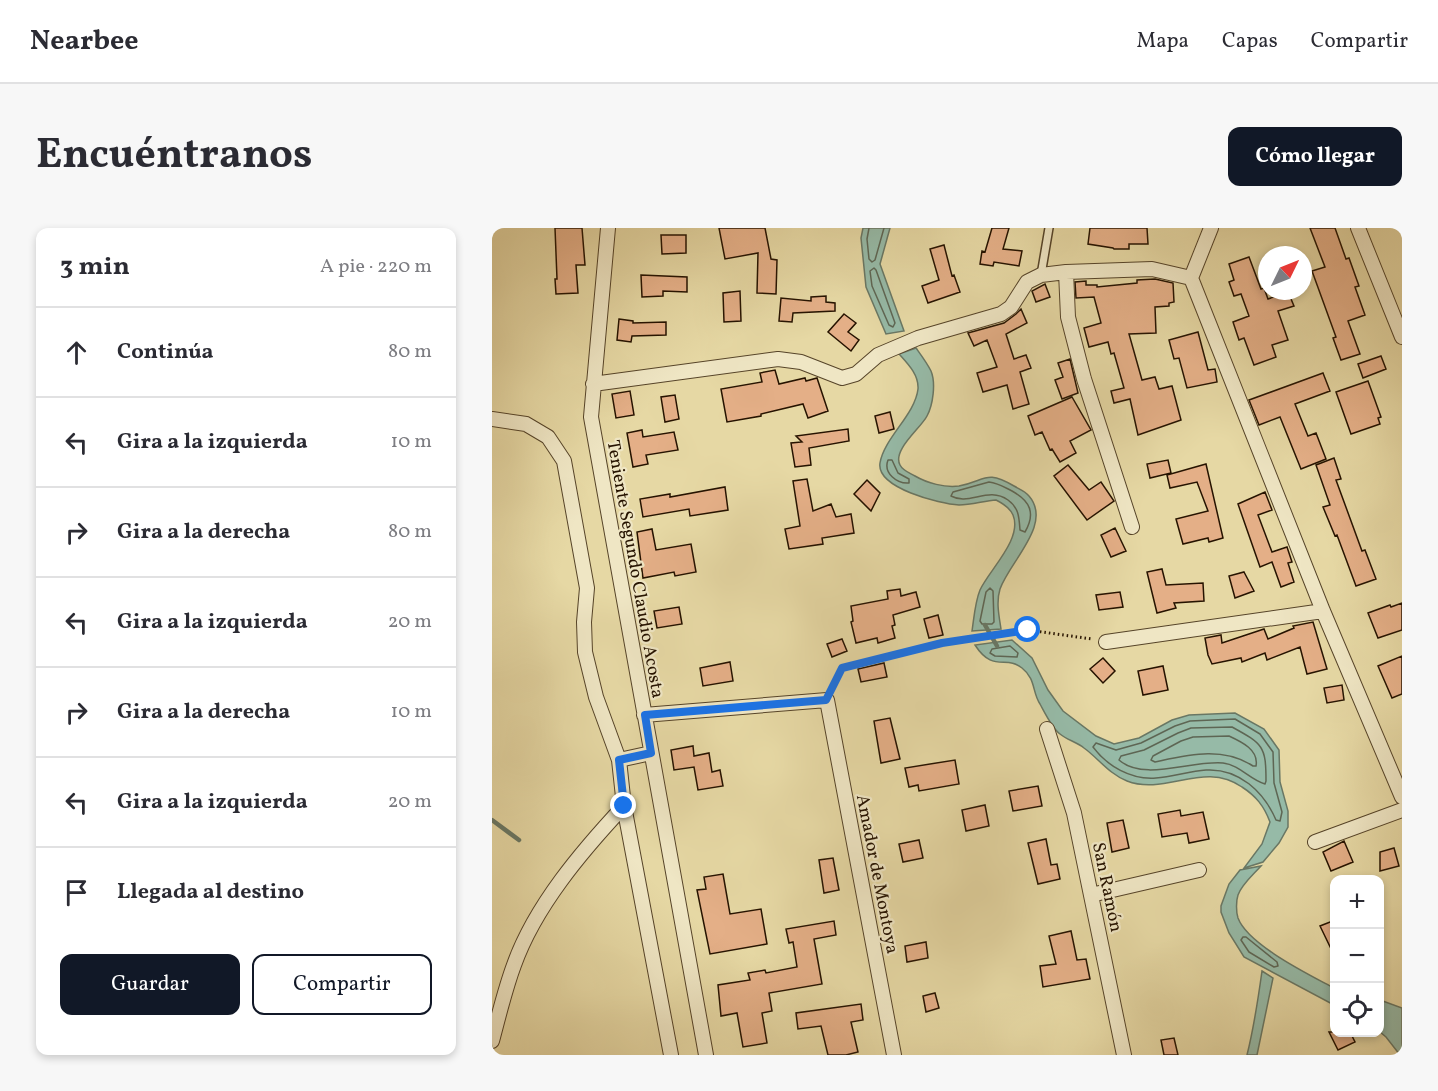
<!DOCTYPE html>
<html lang="es">
<head>
<meta charset="utf-8">
<style>
	body { margin:0; font-family:Vollkorn,serif; background:#f7f7f7; color:#2b2b33 }
	.controls { position:absolute; right:18px; bottom:18px; display:grid; overflow:hidden; border-radius:12px; box-shadow:0 3px 9px #0003 }
	.controls button { width:54px; height:54px; display:grid; place-items:center; padding:0; border:0; border-bottom:2px solid #e1e1e2; background:#fff; color:#2b2b33; font:30px sans-serif }
	.compass { position:absolute; left:766px; top:18px; width:54px; height:54px; border-radius:50%; background:#fff; box-shadow:0 3px 9px #0003; rotate:47deg }
	.stop { position:absolute; width:18px; height:18px; margin:-14px; border:4px solid #1a73e8; border-radius:50%; background:#fff }
	.stop.end { background:#1a73e8; border-color:#fff; box-shadow:0 2px 6px #0008 }
	.list { margin:0; padding:0; list-style:none }
	h2 { display:flex; justify-content:space-between; align-items:center; height:78px; margin:0; padding:0 24px; font-size:26px }
	h2 small { font-size:20px; font-weight:400; color:#7c7c81 }
	.list li { display:grid; grid-template-columns:39px 1fr auto; gap:18px; align-items:center; box-sizing:border-box; height:90px; padding:0 24px; border-top:2px solid #e1e1e2 }
	.list b { display:block; font-size:22px; white-space:nowrap }
	.list em { font-size:20px; font-style:normal; color:#7c7c81 }
	.actions { display:flex; gap:12px; padding:18px 24px }
	.actions a { flex:1; padding:14px 0; border:2px solid #111827; border-radius:12px; text-align:center; font-size:21px; color:#111827 }
	.actions .main { background:#111827; color:#fff }
	.icon { flex:none; width:33px; height:33px; fill:none; stroke:currentColor; stroke-width:2; stroke-linecap:round; stroke-linejoin:round }
	.map { position:relative; flex:none; width:910px; height:827px; overflow:hidden; border-radius:12px }
	header { display:flex; align-items:center; gap:36px; box-sizing:border-box; height:84px; padding:0 30px; background:#fff; border-bottom:2px solid #e1e1e2 }
	header strong { font-size:28px }
	nav { display:flex; gap:33px; margin-inline-start:auto; font-size:21px }
	.intro { display:flex; align-items:center; justify-content:space-between; box-sizing:border-box; height:144px; padding:0 36px }
	h1 { margin:0; font-size:42px }
	.button { padding:15px 27px; border-radius:12px; background:#111827; color:#fff; font-size:21px; font-weight:700 }
	main { display:flex; gap:36px; padding:0 36px }
	aside { flex:1; background:#fff; border-radius:12px; box-shadow:0 3px 9px #0003 }
	.map>svg:first-child { display:block }
</style>
</head>
<body>
<header>
<strong>Nearbee</strong>
<nav><a>Mapa</a><a>Capas</a><a>Compartir</a></nav>
</header>
<div class="intro"><h1>Encuéntranos</h1><a class="button">Cómo llegar</a></div>
<main>
<aside>
<h2>3 min<small>A pie · 220 m</small></h2>
<ul class="list">
<li><svg class="icon" aria-label="ahead" viewBox="0 0 24 24"><path d="M12 20V5M6 11l6-6 6 6"/></svg><div><b>Continúa</b></div><em>80 m</em></li>
<li><svg class="icon" aria-label="left" viewBox="0 0 24 24"><path d="M17 20v-9H6M10 6l-5 5 5 5"/></svg><div><b>Gira a la izquierda</b></div><em>10 m</em></li>
<li><svg class="icon" aria-label="right" viewBox="0 0 24 24"><path d="M7 20v-9h11M14 6l5 5-5 5"/></svg><div><b>Gira a la derecha</b></div><em>80 m</em></li>
<li><svg class="icon" aria-label="left" viewBox="0 0 24 24"><path d="M17 20v-9H6M10 6l-5 5 5 5"/></svg><div><b>Gira a la izquierda</b></div><em>20 m</em></li>
<li><svg class="icon" aria-label="right" viewBox="0 0 24 24"><path d="M7 20v-9h11M14 6l5 5-5 5"/></svg><div><b>Gira a la derecha</b></div><em>10 m</em></li>
<li><svg class="icon" aria-label="left" viewBox="0 0 24 24"><path d="M17 20v-9H6M10 6l-5 5 5 5"/></svg><div><b>Gira a la izquierda</b></div><em>20 m</em></li>
<li><svg class="icon" aria-label="arrive" viewBox="0 0 24 24"><path d="M6 21V4h12l-3 4 3 4H6"/></svg><div><b>Llegada al destino</b></div></li>
</ul>
<div class="actions"><a class="main">Guardar</a><a>Compartir</a></div>
</aside>
<div class="map">
<svg width="910" height="827" viewBox="0 0 910 827">
	<rect width="100%" height="100%" fill="#e6d8a4"/>
	<filter id="stains"><feTurbulence type="fractalNoise" baseFrequency=".00333" numOctaves="4"/><feColorMatrix values="0 0 0 0 .2 0 0 0 0 .09 0 0 0 0 .02 0 0 0 .5 -.17"/></filter>
	<radialGradient id="worn" r=".72"><stop offset=".6" stop-color="#630" stop-opacity="0"/><stop offset="1" stop-color="#630" stop-opacity=".3"/></radialGradient>
	<path fill="#96baa7" stroke="#697764" stroke-width="1.5" d="M371,0H398L388,36L412,103L394,106L374,59L369,10Z
		M424,120C429,127 435,135 439,143C444,155 441,177 435,188C429,200 400,222 408,237C411,243 418,245 423,248C435,255 453,260 467,258C494,253 493,241 522,258C527,261 533,263 537,268C561,296 518,333 508,361C504,374 507,388 509,401L480,403C482,390 483,374 488,362C497,342 531,311 521,287C518,280 510,275 504,272C492,273 479,277 467,277C448,276 384,260 388,235C392,210 423,187 426,161C427,147 416,136 407,126Z
		M520,412L540,430L556,462L571,483L604,508L622,516L647,510L680,492L697,487L743,485L772,501L787,522L788,554L796,583V599L787,615L771,634L752,640L770,616L778,594C772,578 764,568 750,559C712,532 674,568 635,553C617,546 606,530 592,520C585,514 575,512 568,506C560,500 553,485 548,476C540,464 544,451 530,440C514,427 501,445 483,417Z
		M769,638C761,647 750,656 746,667C744,673 744,684 746,690C756,717 818,747 842,760V777L752,729L737,705L729,684V678L737,656L748,642Z
		M770,743L781,750L765,827H755C762,799 766,772 770,743Z
		M888,772L910,780V827H908L894,809L888,804Z"/>
	<g fill="none" stroke-linecap="round" stroke-linejoin="round">
		<path stroke="#5e6654" stroke-width="1.5" d="M377,0L375,11L377,31L380,34L383,32L392,0
			M382,40L384,42L403,95L401,99L397,97L380,58L378,43Z
			M396,232H400L406,245L417,251V255C405,256 391,245 396,232Z
			M497,254C506,255 512,259 520,263C538,273 544,285 533,304L528,302C527,289 527,280 516,272C496,258 477,278 459,268L461,264Z
			M498,360L501,363L502,394L500,396H490L488,393L494,364Z
			M518,418L526,425L525,429L503,428L498,425L500,421Z
			M743,491L768,506L781,524L782,555L790,584L788,593L784,592C772,564 747,540 714,542C697,543 681,549 664,550C639,552 615,538 601,519L604,515L624,522L649,515L683,498L698,493Z
			M740,499C771,516 774,518 774,553L773,556C758,552 748,537 731,535C699,532 652,554 627,532L629,528L652,522L686,505L699,500Z
			M737,508C750,514 767,522 764,538H761C730,518 696,527 663,534L659,532L661,528L689,513L701,509Z
			M754,709L785,734L786,738L782,739L757,724L749,712L751,709Z"/>
		<path stroke="#697764" stroke-width="4.5" d="M493,397L505,418
			M0,592L27,612"/>
	</g>
	<path fill="#e4af87" stroke="#261300" stroke-width="1.5" d="M63,0H90L93,37H84L86,65L64,66L63,51H65Z
		M227,0H273L279,31L285,32L284,66L265,65L266,25L233,31Z
		M500,0H517L511,21L530,23L527,38L502,34L501,38L488,36L490,23L493,24Z
		M598,0H655L656,16H637V21H622L621,20L596,16Z
		M818,0H843L854,31L857,30L867,58L863,59L873,87L856,93L868,126L849,132L841,110L844,109L820,43L833,39Z
		M169,7H194V25L170,26Z
		M452,17L460,48L462,47L468,64L436,75L430,58L447,52L438,21Z
		M757,29L769,61L772,60L776,71L796,64L802,78L786,83L796,112L780,117L784,129L762,137L752,110L747,112L741,94L757,88L749,66L742,68L737,54L742,52L737,36Z
		M149,47L195,49V64L171,63V68L150,69Z
		M663,51L681,55L682,74L677,75V78L663,79L664,105L637,106L650,152L663,149L667,161L680,158L689,192L646,207L638,171L622,175L619,163L632,160L622,125L619,126L616,114L597,119L592,100L609,95L602,69L584,70L583,54L594,53V57H605V59L645,55V52Z
		M553,56L558,69L544,74L540,63Z
		M248,63L249,93L232,94L231,65Z
		M334,68V74L343,75V83L301,85L300,94L287,93L289,70L319,73V69Z
		M529,81L535,95L514,106L522,131L534,127L539,140L528,144L537,176L521,181L515,157L491,164L485,145L505,139L495,112L482,118L476,105L512,95L524,86Z
		M352,86L364,95L356,104L367,112L359,123L336,104Z
		M127,91L141,93V95L174,94V107L140,108L139,114L125,112Z
		M706,104L716,142L723,141L725,154L695,160L687,130L682,131L677,112Z
		M889,128L894,141L871,150L866,136Z
		M578,131L586,165L570,171L563,152L571,149L566,135Z
		M283,142L287,156L313,150L314,153L325,150L336,183L316,190L311,176L269,186V188L235,194L229,161L270,154L268,145Z
		M831,145L838,163L803,176L816,208L824,205L834,231L809,241L788,189L767,197L757,172Z
		M876,153L889,189L886,190L888,196L859,206L844,164Z
		M138,163L142,187L124,190L120,166Z
		M183,167L187,191L173,194L169,169Z
		M580,169L599,202L578,213L584,225L568,234L560,221L558,222L550,204L543,207L536,188Z
		M398,184L402,201L387,205L383,188Z
		M356,201L357,213L317,220L319,237L303,239L299,215L310,214L304,208Z
		M150,202L151,209L182,204L186,222L154,227L156,236L141,239L135,205Z
		M842,230L849,251L844,252L870,323L873,322L884,351L864,358L845,307L843,308L831,279L838,277L824,237Z
		M676,232L679,245L658,250L655,236Z
		M714,236L731,310L717,314L716,310L691,316L684,291L716,283L705,254L678,260L675,247Z
		M576,237L597,262L609,254L622,273L595,292L562,248Z
		M315,251L321,283L339,276L344,289L359,286L362,305L330,310L331,316L297,321L293,301L308,298L301,253Z
		M375,252L388,265L379,283L362,266Z
		M233,259L236,282L198,288L197,281L151,289L148,271L178,266V269Z
		M773,264L780,282L766,287L780,324L795,319L800,334L796,335L802,354L789,359L780,334L768,339L746,276Z
		M623,300L634,323L619,329L609,307Z
		M160,301L164,322L199,316L204,344L183,348L182,344L151,350L145,304Z
		M670,341L674,357L711,355L712,373L682,375L684,380L665,385L655,344Z
		M752,344L762,363L743,370L737,348Z
		M408,361L409,368L424,364L428,379L401,387L403,397L400,398L403,410L386,415L385,410L364,415L359,394L361,393L359,378L396,371L395,363Z
		M628,364L631,379L607,382L604,367Z
		M910,375V402L886,410L876,385L898,377L899,379Z
		M187,379L190,396L165,400L162,383Z
		M446,387L451,407L437,410L432,391Z
		M821,394L835,441L815,446L808,419L775,432L773,425L750,434L749,430L720,436L716,427L713,410L729,407L730,415L772,401L776,411L802,400L801,398Z
		M350,411L355,423L340,429L335,416Z
		M910,428V466L900,470L886,438Z
		M611,430L623,443L611,455L598,441Z
		M238,434L241,453L211,458L208,440Z
		M392,435L395,449L369,454L366,441Z
		M671,438L676,462L651,467L646,443Z
		M850,457L852,472L835,475L832,460Z
		M398,490L408,531L389,535L382,493Z
		M201,518L202,528L217,525L220,544L228,542L231,558L206,562L202,539L182,542L179,522Z
		M463,532L467,556L427,563L426,557L417,559L413,540Z
		M546,558L550,578L521,583L517,563Z
		M493,577L497,598L474,603L470,582Z
		M688,582L689,588L711,584L717,611L697,615L695,605L670,609L666,586Z
		M631,592L637,620L620,624L615,595Z
		M554,611L559,637L565,636L568,651L546,656L536,615Z
		M427,612L431,630L411,634L407,616Z
		M852,613L861,634L839,643L831,624Z
		M902,620L907,638L888,643V624Z
		M341,630L347,662L332,665L327,632Z
		M231,646L238,686L269,681L275,716L218,726L205,662L214,661L212,649Z
		M843,692V729L828,698Z
		M342,693L344,707L322,711L330,756L277,765L280,783L270,785L275,815L251,819L245,785L229,788L226,757L258,752L256,745L273,742L274,745L305,739L301,714L297,715L294,701Z
		M579,703L585,732L594,731L598,751L551,759L548,738L564,736L557,708Z
		M434,714L436,730L415,734L413,718Z
		M443,765L447,780L434,784L431,768Z
		M369,776L371,792L359,794L366,824L354,827H336L329,798L306,801L304,785Z
		M837,804H858L863,814L846,822Z
		M682,810L686,827H672L669,812Z"/>
	<g fill="none" stroke-linecap="round" stroke-linejoin="round">
		<g stroke="#564429" stroke-width="10">
			<path id="service" d="M549,47L557,0"/>
		</g>
		<g stroke="#564429" stroke-width="16">
			<path id="minor" d="M116,0L99,189L214,827
				M719,0L699,50L831,383L910,569
				M866,0L910,109
				M574,44L576,89L592,151L640,299
				M101,156L286,131L309,134L350,150L364,146L386,127L426,110L509,86L519,79L535,54L549,47L574,44L660,41L699,50
				M0,191L34,196L56,209L72,233L95,360L92,394L93,424L104,469L127,532L132,578L179,827
				M614,414L831,383
				M152,487L335,472L402,827
				M555,501L582,585L632,827
				M127,532L159,525
				M823,614L910,582
				M599,667L707,642
				M0,813C7,787 13,761 22,737C43,678 90,623 132,578"/>
		</g>
		<path stroke="#261300" stroke-width="3" stroke-dasharray="1.5 3" stroke-linecap="butt" d="M340,460L349,440L450,415L536,402L600,411"/>
		<use href="#service" stroke="#efe6c4" stroke-width="7"/>
		<use href="#minor" stroke="#efe6c4" stroke-width="14"/>
	</g>
	<g fill="none" stroke-linecap="round" stroke-linejoin="round">
		<path stroke="#1a73e8" stroke-width="8" d="M132,578L127,532L159,525L153,487L334,472L350,440L450,415L536,402"/>
	</g>
	<g text-anchor="middle" stroke-width="4.5" stroke-linejoin="round" paint-order="stroke">
		<g font-size="18" fill="#261300" stroke="#efe6c4">
			<text transform="translate(144 341) rotate(80)" y="6">Teniente Segundo Claudio Acosta</text>
			<text transform="translate(386 646) rotate(79)" y="6">Amador de Montoya</text>
			<text transform="translate(616 659) rotate(78)" y="6">San Ramón</text>
		</g>
	</g>
	<rect width="100%" height="100%" filter="url(#stains)"/>
	<rect width="100%" height="100%" fill="url(#worn)"/>
</svg>
<div class="controls">
<button>+</button>
<button>−</button>
<button><svg class="icon" aria-label="locate" viewBox="0 0 24 24"><circle cx="12" cy="12" r="6"/><path d="M12 2v4M12 18v4M2 12h4M18 12h4"/></svg></button>
</div>
<svg class="compass" viewBox="-18 -18 36 36"><path d="M0-13l5 13h-10z" fill="#e53935"/><path d="M0 13l5-13h-10z" fill="#7c7c81"/></svg>
<div class="stop" style="left:536px;top:402px"></div>
<div class="stop end" style="left:132px;top:578px"></div>
</div>
</main>
</body>
</html>
